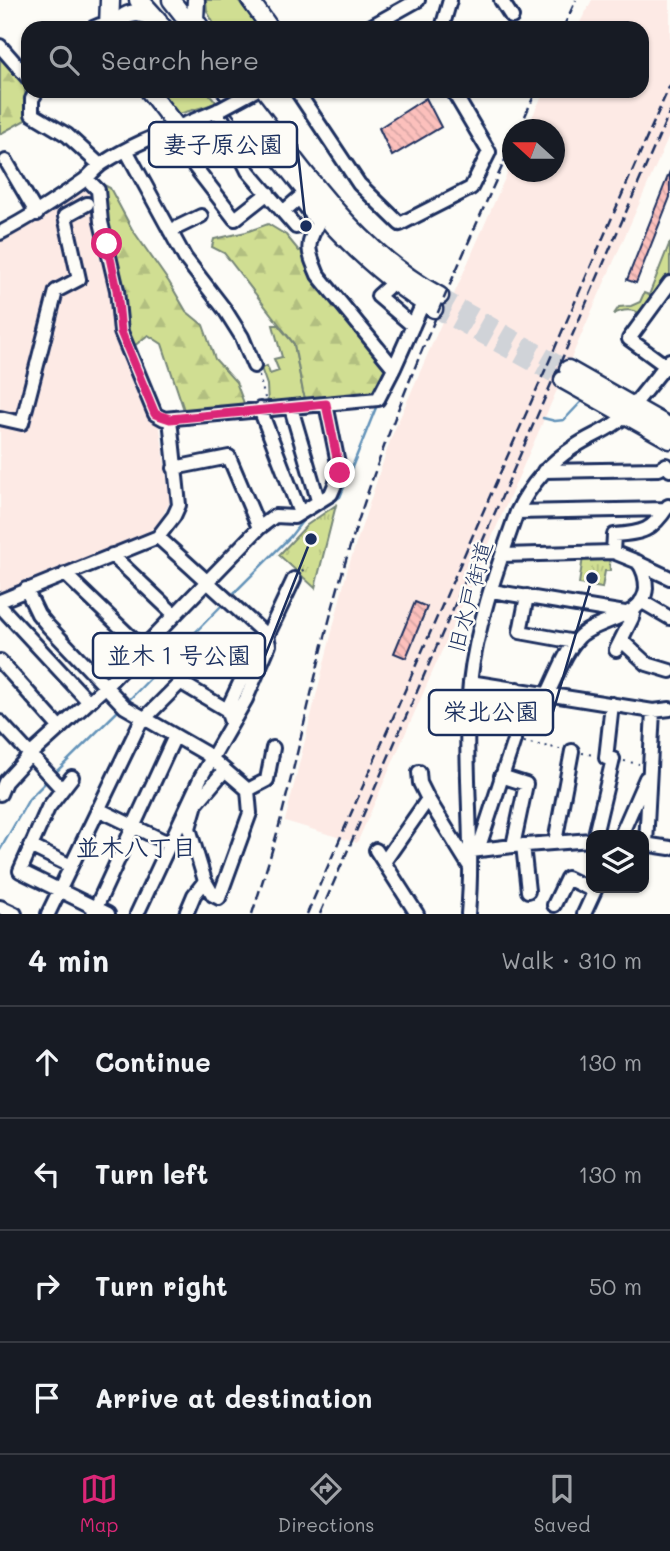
<!DOCTYPE html>
<html lang="en">
<head>
<meta charset="utf-8">
<style>
	body { margin:0; font-family:Mali,"Klee One",sans-serif; background:#20242c; color:#f1f3f6 }
	.controls { position:absolute; right:21px; bottom:21px; display:grid; overflow:hidden; border-radius:14px; box-shadow:0 2px 5px #0004 }
	.controls button { width:63px; height:63px; display:grid; place-items:center; padding:0; border:0; border-bottom:2px solid #363941; background:#171b24; color:#f1f3f6; font:35px sans-serif }
	.compass { position:absolute; left:502px; top:119px; width:63px; height:63px; border-radius:50%; background:#171b24; box-shadow:0 2px 5px #0004; rotate:291deg }
	.stop { position:absolute; width:21px; height:21px; margin:-16px; border:5px solid #db2777; border-radius:50%; background:#fff }
	.stop.end { background:#db2777; border-color:#fff; box-shadow:0 2px 7px #0008 }
	.list { margin:0; padding:0; list-style:none }
	h2 { display:flex; justify-content:space-between; align-items:center; height:91px; margin:0; padding:0 28px; font-size:30px }
	h2 small { font-size:23px; font-weight:400; color:#9ea1a6 }
	.list li { display:grid; grid-template-columns:46px 1fr auto; gap:21px; align-items:center; box-sizing:border-box; height:112px; padding:0 28px; border-top:2px solid #363941 }
	.list b { display:block; font-size:26px; white-space:nowrap }
	.list em { font-size:23px; font-style:normal; color:#9ea1a6 }
	.icon { flex:none; width:38px; height:38px; fill:none; stroke:currentColor; stroke-width:2; stroke-linecap:round; stroke-linejoin:round }
	.map { position:relative; flex:none; width:670px; height:914px; overflow:hidden }
	.search { position:absolute; background:#171b24; box-shadow:0 2px 5px #0004; left:21px; right:21px; top:21px; height:77px; display:flex; align-items:center; gap:18px; box-sizing:border-box; padding:0 24px; border-radius:21px; color:#9ea1a6; font-size:26px }
	.sheet { height:539px; background:#171b24 }
	nav { display:flex; justify-content:space-around; align-items:center; box-sizing:border-box; height:98px; border-top:2px solid #363941; background:#171b24; font-size:19px; color:#9ea1a6 }
	nav a { display:grid; justify-items:center; gap:4px }
	nav .on { color:#db2777 }
	.map>svg:first-child { display:block }
</style>
</head>
<body>
<div class="map">
<svg width="670" height="914" viewBox="0 0 670 914">
	<defs>
		<pattern id="forest-firs" width="22" height="20" patternUnits="userSpaceOnUse" patternTransform="scale(1.75)"><rect width="22" height="20" fill="#d0de92"/><path d="M5 1l3.5 6h-7zM16 11l3.5 6h-7z" fill="#b2bf80"/></pattern>
		<pattern id="park-tufts" width="24" height="20" patternUnits="userSpaceOnUse" patternTransform="scale(1.75)"><rect width="24" height="20" fill="#d0de92"/><path d="M3 7l-1-3M5 7V3M7 7l1-3M15 17l-1-3M17 17v-4M19 17l1-3" fill="none" stroke="#b2bf80"/></pattern>
		<pattern id="building-back-hatch" width="6" height="6" patternUnits="userSpaceOnUse" patternTransform="scale(1.75)"><rect width="6" height="6" fill="#fcc0bc"/><path d="M-1 5l2 2M0 0l6 6M5-1l2 2" fill="none" stroke="#d7a5a4"/></pattern>
	</defs>
	<rect width="100%" height="100%" fill="#fdfcf7"/>
	<filter id="ink" filterUnits="userSpaceOnUse"><feTurbulence type="fractalNoise" baseFrequency=".0143" numOctaves="2"/><feDisplacementMap in="SourceGraphic" scale="14" xChannelSelector="R" yChannelSelector="G"/><feConvolveMatrix kernelMatrix="1 2 1 2 8 2 1 2 1" color-interpolation-filters="sRGB"/></filter>
	<g filter="url(#ink)">
		<path fill="#fdeae5" d="M592,0H670V134L357,843L285,821L347,571L391,438L512,162V172H554V130L527,129L537,106L545,91H642V28H577Z
			M78,189L93,191L112,286L114,330L151,418L160,428L170,502L159,522L147,534L0,596V236Z"/>
		<path fill="#d0de92" stroke="#768678" stroke-width="2" d="M206,0H238L260,28H216L207,11Z
			M157,91H207L217,103L179,114L173,112Z
			M670,242V279L643,314C632,310 625,308 614,314L619,307L631,306L640,302L644,293L649,295Z
			M273,325H278L294,344L303,392L307,403L268,405L267,385L261,368L267,366L270,374L279,371L274,359L282,357Z"/>
		<path fill="url(#forest-firs)" stroke="#768678" stroke-width="2" d="M0,50L24,83L29,118L0,134Z
			M102,184L110,188L132,229L169,282L186,311L203,325L215,359L236,382L245,406L185,413L162,344L148,335L133,347L124,329L121,307V278L109,233Z
			M268,224L286,235L299,251L306,248L390,368L374,397L307,403L303,392L294,344L224,253L212,247L214,239L246,232Z"/>
		<path fill="url(#park-tufts)" stroke="#768678" stroke-width="2" d="M336,505L315,588L279,555L307,525Z
			M609,556L610,571H605L602,588L579,584L583,557Z"/>
		<g fill="none" stroke-linecap="round" stroke-linejoin="round">
			<path stroke="#6493b9" stroke-width="2.5" d="M543,418L555,421L564,420L582,401
				M230,597L290,537L304,519L340,497L377,405
				M127,702L225,602
				M55,773L120,709
				M0,850L29,799L48,780"/>
		</g>
		<path fill="url(#building-back-hatch)" stroke="#1b2f5e" stroke-width="2" d="M426,98L441,127L392,156L379,128Z
			M670,171V197L636,283L627,280Z
			M415,602L427,607L406,658L394,653Z"/>
		<g fill="none" stroke-linecap="round" stroke-linejoin="round">
			<path stroke="#d0d3d8" stroke-width="16" stroke-dasharray="16 8" stroke-linecap="butt" d="M440,296L568,369
				M434,309L563,380"/>
			<g stroke="#1b2f5e" stroke-width="18">
				<path id="minor" d="M501,0L512,17
					M93,28L100,25L115,26
					M368,28L418,0
					M442,28L450,0
					M0,46L28,78
					M37,91L32,99V114L67,135L100,165
					M297,91L359,184L400,224L471,188L489,152L453,91
					M218,110L248,171L283,212L299,198L318,223C305,246 308,251 318,275L394,368
					M176,126L195,167L235,219L268,193
					M126,150L185,258L225,310L242,337L254,366
					M6,161L37,214
					M87,179L98,190L101,222L117,290L121,332L155,414L164,419L378,399L394,368L423,303
					M283,212L296,227
					M170,231L201,216
					M0,233C31,217 55,201 83,181C90,176 95,168 103,163C140,139 181,127 221,109
					M670,283L629,339L670,369
					M387,288L378,296L413,326
					M291,408L318,500
					M260,409L300,513
					M0,418L22,423L56,291L79,279L65,216L87,204
					M174,468L229,457L259,528
					M544,471L659,469L666,465L670,470
					M517,512L666,509
					M613,552L614,535C643,533 652,531 668,506
					M112,555L174,614
					M503,555L613,552L638,562C644,570 646,578 646,588C644,619 597,619 579,637C564,653 557,676 547,695
					M638,563L670,578
					M65,574L142,648
					M26,589L38,614L48,626L125,707L205,753L248,790L250,813L219,898L213,895L205,881L189,828L196,804L224,771
					M492,591L625,613
					M527,596L520,632L575,642
					M0,601L158,537L174,516L179,505L170,419
					M641,601L670,618
					M0,606L89,702
					M621,640L647,664L670,671
					M616,650L632,618L634,610
					M0,661L60,728
					M180,682L227,710
					M470,682L653,711L670,709
					M0,722L62,789
					M231,722L227,710L261,638L267,636L294,579
					M606,758L612,704
					M419,772L420,783L428,799
					M501,776L526,784L513,846
					M72,777L48,808L20,871L108,914
					M248,790L267,780L273,748
					M0,794L5,782L30,755L105,687L259,528L275,516L294,517L331,494L340,473L326,404
					M98,809L170,844
					M595,835L613,759
					M621,835L646,778
					M555,842L572,751
					M644,844L670,848
					M646,844L653,711
					M523,845L528,891
					M30,846L71,866
					M376,850L417,914
					M478,850L514,740L517,689
					M471,851L513,846L591,840
					M384,862L428,799L470,867
					M554,905L567,878L594,891
					M0,907L15,914
					M48,914L140,723L214,649L255,675
					M93,914L175,736
					M137,914L201,777L246,699L269,645L267,636L158,537
					M186,914L194,895L205,881
					M468,914C475,837 462,760 470,683C476,626 498,566 517,512C530,485 549,463 574,447C591,435 610,430 625,416L670,360
					M584,914L596,888"/>
			</g>
			<g stroke="#1b2f5e" stroke-width="21">
				<path id="major" d="M171,0L193,28
					M196,0L195,19L201,28
					M250,0L270,28
					M115,28C126,5 150,12 164,28
					M149,91L176,126
					M226,91L333,226C363,258 396,287 434,309
					M242,91C301,166 354,250 440,296
					M568,369L670,427
					M563,380L670,440"/>
			</g>
			<g stroke="#1b2f5e" stroke-width="23">
				<path id="highway" d="M139,0L157,20
					M109,28L110,0"/>
			</g>
			<path stroke="#1b2f5e" stroke-width="2" stroke-dasharray="2 5" stroke-linecap="butt" d="M259,376L265,398
				M302,571L306,567
				M524,742L560,749
				M582,753L594,755
				M624,761L639,764"/>
			<use href="#minor" stroke="#fdfcf7" stroke-width="12"/>
			<use href="#major" stroke="#fdfcf7" stroke-width="16"/>
			<use href="#highway" stroke="#fdfcf7" stroke-width="18"/>
			<path stroke="#1b2f5e" stroke-width="2.5" stroke-dasharray="10 5" stroke-linecap="butt" d="M563,28L576,0
				M519,130L536,91
				M252,914C264,877 276,840 285,802C308,712 326,620 355,531C397,398 456,271 512,144
				M307,914L670,85
				M320,914L670,111"/>
			<g stroke="#1b2f5e" stroke-width="18" stroke-linecap="butt">
				<path id="minor-bridge" d="M221,109L254,91"/>
			</g>
			<use href="#minor-bridge" stroke="#fdfcf7" stroke-width="12"/>
		</g>
	</g>
	<g fill="none" stroke-linecap="round" stroke-linejoin="round" filter="url(#ink)">
		<path stroke="#db2777" stroke-width="9" d="M107,244L117,290L121,332L155,414L170,419L326,404L340,473"/>
	</g>
	<g text-anchor="middle" stroke-width="5" stroke-linejoin="round" paint-order="stroke">
		<g font-size="23" fill="#1b2f5e" stroke="#fdfcf7">
			<text transform="translate(470 597) rotate(-75)" y="8">旧水戸街道</text>
		</g>
		<g font-size="24" font-weight="bold" fill="#1b2f5e" stroke="#fdfcf7">
			<text x="136" y="856">並木八丁目</text>
		</g>
	</g>
	<path fill="none" stroke="#1b2f5e" stroke-width="2.5" d="M306 226L297 144M311 539L265 656M592 578L553 712"/>
	<g fill="#1b2f5e" stroke="#fdfcf7" stroke-width="2.5">
		<circle cx="306" cy="226" r="7"/>
		<circle cx="311" cy="539" r="7"/>
		<circle cx="592" cy="578" r="7"/>
	</g>
	<g fill="#fdfcf7" stroke="#1b2f5e" stroke-width="2.5">
		<rect x="149" y="122" width="148" height="45" rx="7"/>
		<rect x="93" y="633" width="172" height="45" rx="7"/>
		<rect x="429" y="690" width="124" height="45" rx="7"/>
	</g>
	<g font-size="24" text-anchor="middle" font-weight="bold" fill="#1b2f5e">
		<text x="223" y="153">妻子原公園</text>
		<text x="179" y="664">並木１号公園</text>
		<text x="491" y="720">栄北公園</text>
	</g>
</svg>
<div class="controls">
<button><svg class="icon" aria-label="layers" viewBox="0 0 24 24"><path d="M12 4l9 5-9 5-9-5zM3 14l9 5 9-5"/></svg></button>
</div>
<svg class="compass" viewBox="-18 -18 36 36"><path d="M0-13l5 13h-10z" fill="#e53935"/><path d="M0 13l5-13h-10z" fill="#9ea1a6"/></svg>
<div class="stop" style="left:107px;top:244px"></div>
<div class="stop end" style="left:340px;top:473px"></div>
<div class="search"><svg class="icon" aria-label="search" viewBox="0 0 24 24"><circle cx="10" cy="10" r="6"/><path d="M15 15l6 6"/></svg>Search here</div>
</div>
<section class="sheet">
<h2>4 min<small>Walk · 310 m</small></h2>
<ul class="list">
<li><svg class="icon" aria-label="ahead" viewBox="0 0 24 24"><path d="M12 20V5M6 11l6-6 6 6"/></svg><div><b>Continue</b></div><em>130 m</em></li>
<li><svg class="icon" aria-label="left" viewBox="0 0 24 24"><path d="M17 20v-9H6M10 6l-5 5 5 5"/></svg><div><b>Turn left</b></div><em>130 m</em></li>
<li><svg class="icon" aria-label="right" viewBox="0 0 24 24"><path d="M7 20v-9h11M14 6l5 5-5 5"/></svg><div><b>Turn right</b></div><em>50 m</em></li>
<li><svg class="icon" aria-label="arrive" viewBox="0 0 24 24"><path d="M6 21V4h12l-3 4 3 4H6"/></svg><div><b>Arrive at destination</b></div></li>
</ul>
</section>
<nav>
<a class="on"><svg class="icon" aria-label="map" viewBox="0 0 24 24"><path d="M3 6l6-2 6 2 6-2v14l-6 2-6-2-6 2zM9 4v14M15 6v14"/></svg>Map</a>
<a><svg class="icon" aria-label="directions" viewBox="0 0 24 24"><path d="M12 3l9 9-9 9-9-9zM9 14v-3h6M13 9l2 2-2 2"/></svg>Directions</a>
<a><svg class="icon" aria-label="saved" viewBox="0 0 24 24"><path d="M7 4h10v16l-5-4-5 4z"/></svg>Saved</a>
</nav>
</body>
</html>
